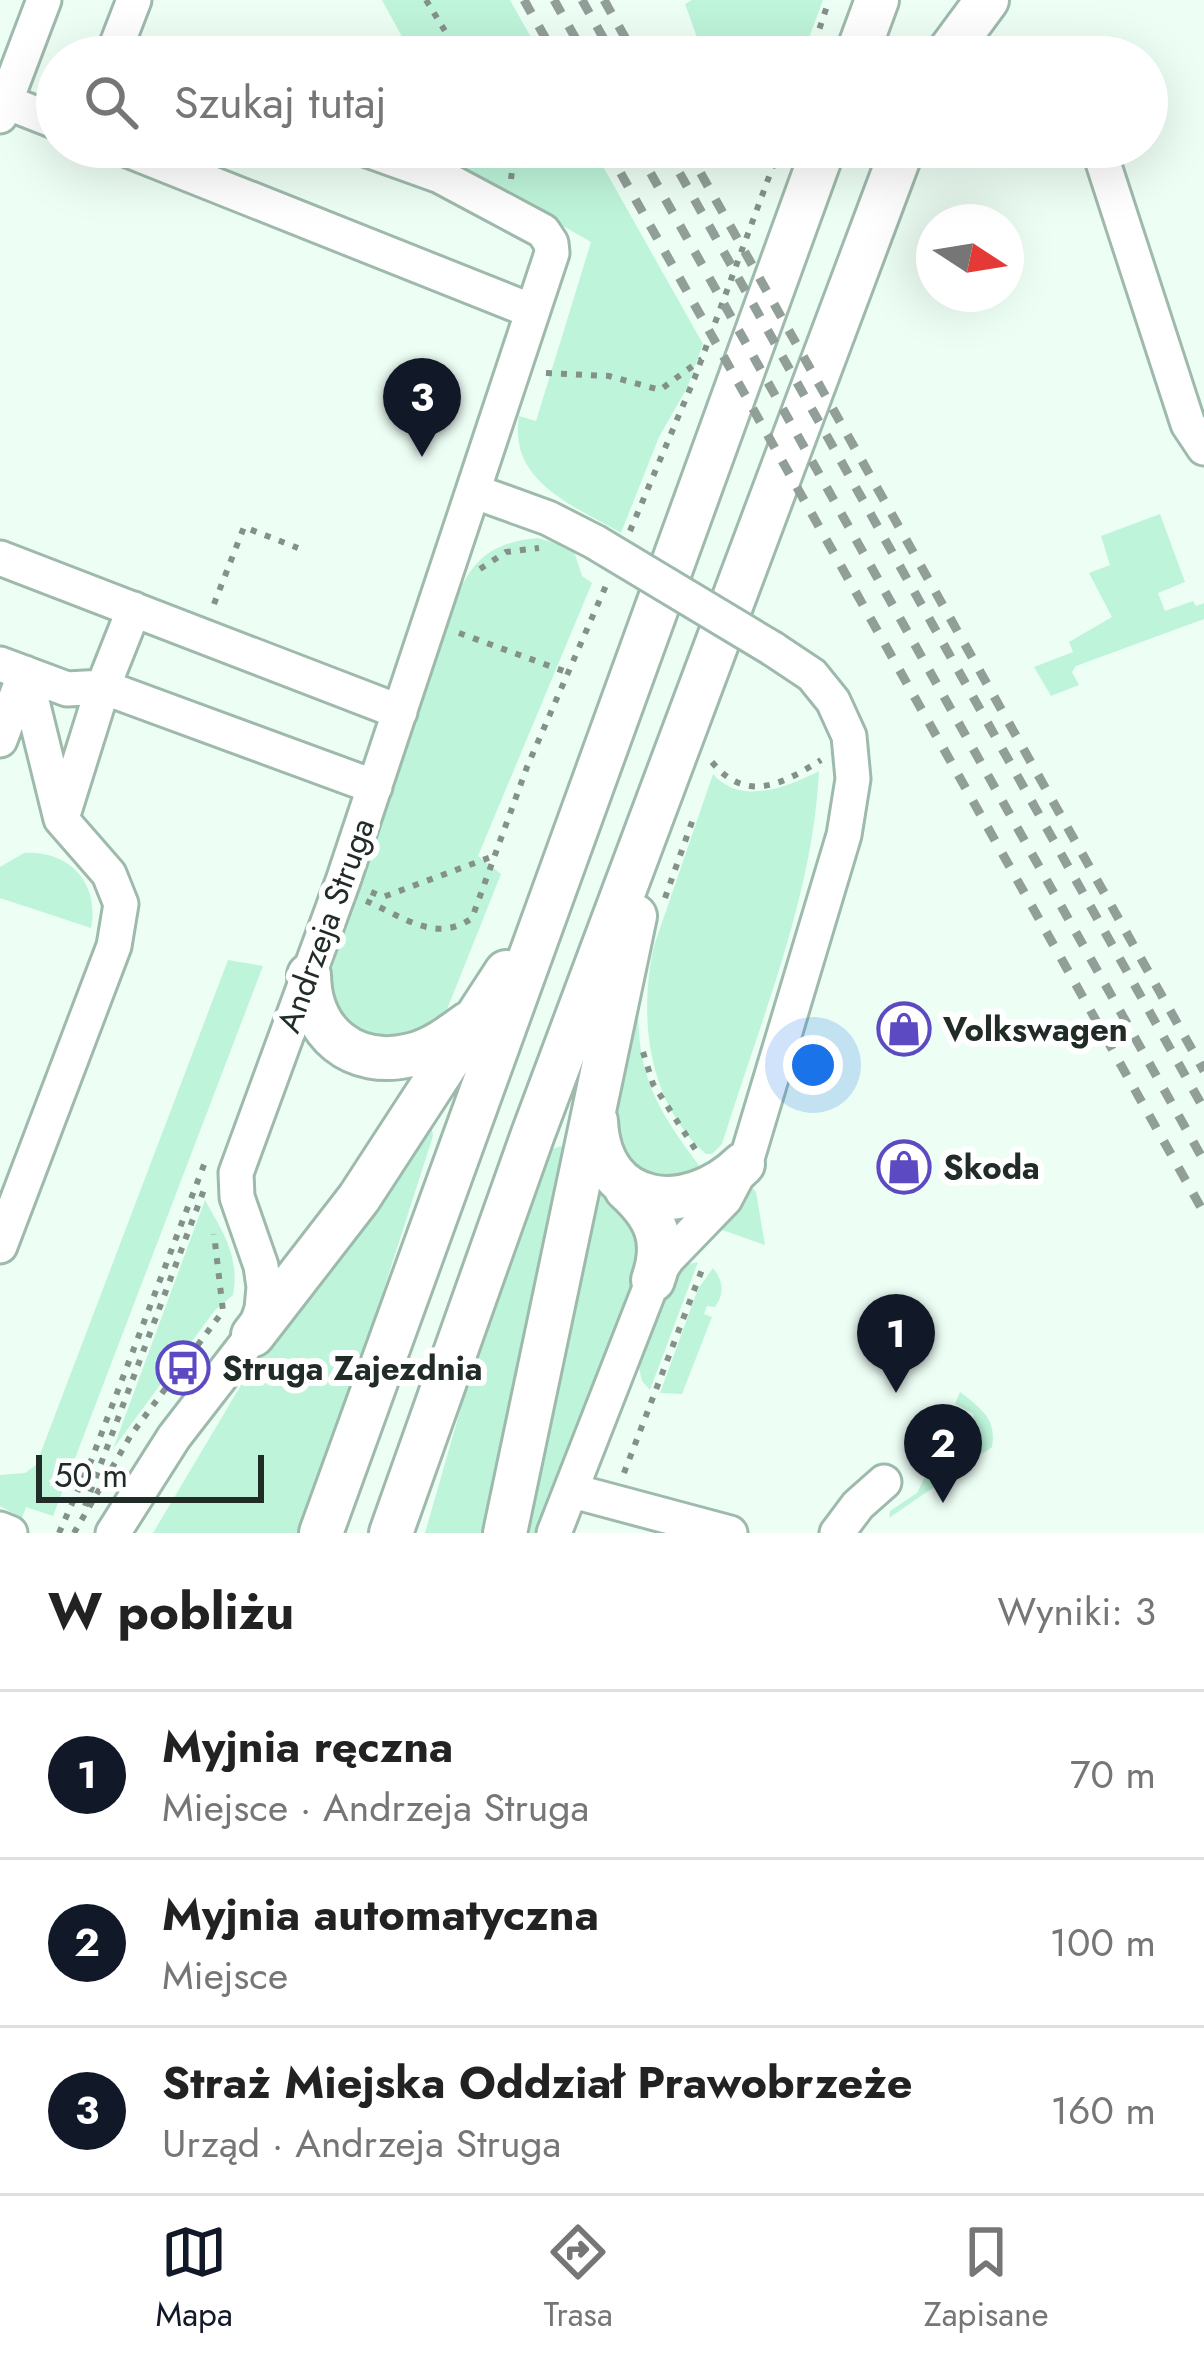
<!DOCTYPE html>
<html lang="pl">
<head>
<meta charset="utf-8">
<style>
	body { margin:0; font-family:Jost,sans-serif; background:#f2f2f2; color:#222 }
	.compass { position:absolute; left:916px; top:204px; width:108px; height:108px; border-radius:50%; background:#fff; box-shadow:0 12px 48px #0002; rotate:102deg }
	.scale { position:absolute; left:36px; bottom:30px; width:228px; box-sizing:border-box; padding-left:12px; border:6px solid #212c27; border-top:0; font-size:33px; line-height:42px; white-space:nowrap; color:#212c27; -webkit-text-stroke:9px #fff; paint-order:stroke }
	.you { position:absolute; left:813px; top:1065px; width:42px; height:42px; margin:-30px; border:9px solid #fff; border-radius:50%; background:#1a73e8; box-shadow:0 0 0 18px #1a73e833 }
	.badge { display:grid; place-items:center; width:78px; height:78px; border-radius:50%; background:#111827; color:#fff; font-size:39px; font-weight:700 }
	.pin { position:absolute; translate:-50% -99px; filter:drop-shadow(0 3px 6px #0008) }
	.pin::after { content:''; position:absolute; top:63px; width:42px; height:36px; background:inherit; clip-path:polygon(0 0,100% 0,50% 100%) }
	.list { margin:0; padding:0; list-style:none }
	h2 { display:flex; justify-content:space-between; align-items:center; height:156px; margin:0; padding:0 48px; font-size:51px }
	h2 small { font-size:39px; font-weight:400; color:#767676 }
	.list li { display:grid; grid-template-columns:78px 1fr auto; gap:36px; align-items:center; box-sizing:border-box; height:168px; padding:0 48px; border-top:3px solid #e0e0e0 }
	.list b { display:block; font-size:45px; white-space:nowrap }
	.list p { margin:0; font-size:39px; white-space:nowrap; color:#767676 }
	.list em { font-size:39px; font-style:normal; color:#767676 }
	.icon { flex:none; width:66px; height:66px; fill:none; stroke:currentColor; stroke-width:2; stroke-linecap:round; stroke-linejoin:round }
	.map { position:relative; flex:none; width:1204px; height:1533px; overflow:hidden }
	.search { position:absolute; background:#fff; box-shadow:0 12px 48px #0002; left:36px; right:36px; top:36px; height:132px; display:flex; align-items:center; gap:30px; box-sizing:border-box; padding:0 42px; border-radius:66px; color:#767676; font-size:45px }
	.sheet { height:660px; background:#fff }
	nav { display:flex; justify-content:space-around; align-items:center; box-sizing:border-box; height:168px; border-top:3px solid #e0e0e0; background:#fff; font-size:33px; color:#767676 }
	nav a { display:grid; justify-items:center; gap:6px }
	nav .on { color:#111827 }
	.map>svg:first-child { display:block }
</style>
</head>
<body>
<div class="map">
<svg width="1204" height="1533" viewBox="0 0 1204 1533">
	<rect width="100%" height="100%" fill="#edfef5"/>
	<path fill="#bef4da" d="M382,0H510L542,57H413Z
		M692,0H823L802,57H704L685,4Z
		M451,147H592L703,344L687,388L659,437L621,533C573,505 508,482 519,416L536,421L591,242L484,181L445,164Z
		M1160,514L1185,582L1158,593L1165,611L1193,601L1196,606L1204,603V619L1076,666L1072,672L1079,685L1051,696L1034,667L1073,652L1069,642L1112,617L1089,573L1110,565L1101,536Z
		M538,538L573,548L582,576L592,583L478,856L501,874L444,1017L407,1041L368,1039L338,1016L329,988L330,975L445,628C464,575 476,543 538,538Z
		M819,771C813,898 759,1024 722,1144L712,1154H706C648,1103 638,1018 654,946L713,774C740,806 788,787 819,771Z
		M24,853C69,850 100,883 91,928L0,898V867Z
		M228,960L263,966L53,1516L26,1507L22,1518L0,1506V1475L25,1473L36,1465Z
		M640,976C632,1066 650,1102 705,1173L659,1180L624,1161L609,1107Z
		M431,1124L433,1136L373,1323L298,1533H153L250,1370L339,1257Z
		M561,1146L564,1150L487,1533H425L470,1376L553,1149Z
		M591,1179L647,1237L646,1260L553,1506L537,1533H519Z
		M752,1188L756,1192L765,1245L714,1227L748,1189Z
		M205,1200C223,1232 240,1257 233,1295L215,1310L113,1449Z
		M698,1262L650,1390L642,1381L638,1363L668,1279L680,1266Z
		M713,1268C723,1280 725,1294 715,1307L707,1306L704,1314L712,1317L682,1394L660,1393L698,1289Z
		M960,1392C981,1408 997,1419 992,1447L889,1518L890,1511L917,1493L933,1461L954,1466L966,1434L948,1426L950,1422L968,1429L974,1414L955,1404Z"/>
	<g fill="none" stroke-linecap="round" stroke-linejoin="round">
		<g stroke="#9ebaac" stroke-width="39">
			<path id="minor" d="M112,57L134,0
				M6,102L57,122
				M0,116L44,0
				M120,147L532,311
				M359,147L440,176L543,231L551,243L552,253L473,491
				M1098,147L1188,424L1204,448
				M0,558L400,712
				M0,664L67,689L103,687L375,787
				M0,740L25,673
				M62,818L103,687L134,609
				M0,1246L114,946L121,904L109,874L61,819L25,673
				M573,1491L730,1533
				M0,1529L10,1533
				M113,1533L174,1437L253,1335L262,1309L264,1287L261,1266L237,1197L236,1173L343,881L473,491L548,518L595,542
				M554,1533L653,1280L668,1258L725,1199L748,1155L844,835L853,779L849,736L833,701L812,675L773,649
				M837,1533L858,1505L884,1482"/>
		</g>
		<g stroke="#9ebaac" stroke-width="48">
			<path id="major" d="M856,57L877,0
				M945,57L987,0
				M309,975C310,1033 353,1069 411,1055C433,1050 451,1036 469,1023
				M596,1121C600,1210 688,1218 743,1164
				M626,1189C656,1216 667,1241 653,1280
				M253,1335L359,1198L506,972
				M321,1533L824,147
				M391,1533L533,1134L903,147
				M505,1533L635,916"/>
		</g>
		<path stroke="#83918a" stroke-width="6" stroke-dasharray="6 9" stroke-linecap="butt" d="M426,0L461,57
			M810,57L829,0
			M511,179L515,147
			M546,373L609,376L660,390L702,359
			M630,531L695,377L780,147
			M480,569L506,552L539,548
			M214,604L244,527L298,548
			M459,633L569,673
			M712,762C746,804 783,784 821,760
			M371,892L383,897L491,857
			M665,898L693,819
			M366,901C402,916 436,944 472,918L527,767L608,581
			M643,1052L653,1084L699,1155
			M624,1473L703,1267
			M85,1506L205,1187
			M59,1533L91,1461L205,1162
			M74,1533L131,1435L223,1311L214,1234"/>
		<use href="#minor" stroke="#fff" stroke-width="33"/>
		<use href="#major" stroke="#fff" stroke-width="42"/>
		<path stroke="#919f98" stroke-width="9" stroke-dasharray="15 15" stroke-linecap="butt" d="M524,0L556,57
			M554,0L586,57
			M582,0L614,57
			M604,0L636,57
			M606,147L1204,1213
			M636,147L1204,1161
			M665,147L1204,1109
			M686,147L1204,1071"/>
		<g stroke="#9ebaac" stroke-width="39" stroke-linecap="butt">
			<path id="minor-bridge" d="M595,542L773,649"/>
		</g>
		<use href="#minor-bridge" stroke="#fff" stroke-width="33"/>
	</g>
	<defs>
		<g id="shop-ring" transform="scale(2.7)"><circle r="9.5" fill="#fff" stroke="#5c4ac2" stroke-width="1.5"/><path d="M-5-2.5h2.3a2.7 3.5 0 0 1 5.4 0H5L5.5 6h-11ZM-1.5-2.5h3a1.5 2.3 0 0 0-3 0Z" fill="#5c4ac2"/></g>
		<g id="bus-ring" transform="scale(2.7)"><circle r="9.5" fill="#fff" stroke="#5c4ac2" stroke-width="1.5"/><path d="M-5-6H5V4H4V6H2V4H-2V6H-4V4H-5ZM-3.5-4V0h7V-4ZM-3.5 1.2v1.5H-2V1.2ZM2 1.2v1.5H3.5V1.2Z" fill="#5c4ac2"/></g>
	</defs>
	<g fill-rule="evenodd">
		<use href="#shop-ring" x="904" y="1029"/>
		<use href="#shop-ring" x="904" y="1167"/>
		<use href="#bus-ring" x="183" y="1368"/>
	</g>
	<g text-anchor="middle" stroke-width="12" stroke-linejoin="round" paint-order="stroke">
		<g font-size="33" fill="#212c27" stroke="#fff">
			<text transform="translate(325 925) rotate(-70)" y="12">Andrzeja Struga</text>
		</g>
		<g font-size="33" font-weight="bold" fill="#212c27" stroke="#fff" text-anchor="start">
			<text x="943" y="1041">Volkswagen</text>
			<text x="943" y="1179">Skoda</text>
			<text x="222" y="1380">Struga Zajezdnia</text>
		</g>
	</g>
</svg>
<svg class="compass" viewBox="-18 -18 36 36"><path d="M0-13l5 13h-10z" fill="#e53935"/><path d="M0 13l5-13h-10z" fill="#767676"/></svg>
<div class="scale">50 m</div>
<div class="you"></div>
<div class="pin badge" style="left:896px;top:1393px">1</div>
<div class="pin badge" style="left:943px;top:1503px">2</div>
<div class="pin badge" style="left:422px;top:457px">3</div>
<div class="search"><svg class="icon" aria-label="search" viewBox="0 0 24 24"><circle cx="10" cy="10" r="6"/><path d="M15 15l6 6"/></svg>Szukaj tutaj</div>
</div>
<section class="sheet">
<h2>W pobliżu<small>Wyniki: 3</small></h2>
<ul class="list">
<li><span class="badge">1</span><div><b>Myjnia ręczna</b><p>Miejsce · Andrzeja Struga</p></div><em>70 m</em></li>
<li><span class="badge">2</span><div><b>Myjnia automatyczna</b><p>Miejsce</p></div><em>100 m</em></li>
<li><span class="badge">3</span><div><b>Straż Miejska Oddział Prawobrzeże</b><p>Urząd · Andrzeja Struga</p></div><em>160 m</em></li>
</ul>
</section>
<nav>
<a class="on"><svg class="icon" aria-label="map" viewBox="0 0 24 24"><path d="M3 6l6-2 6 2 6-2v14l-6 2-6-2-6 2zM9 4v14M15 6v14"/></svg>Mapa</a>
<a><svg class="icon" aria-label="directions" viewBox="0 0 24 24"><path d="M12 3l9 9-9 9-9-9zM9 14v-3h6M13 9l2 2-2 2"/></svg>Trasa</a>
<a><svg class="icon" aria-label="saved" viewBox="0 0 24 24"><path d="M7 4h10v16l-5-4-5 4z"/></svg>Zapisane</a>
</nav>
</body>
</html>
